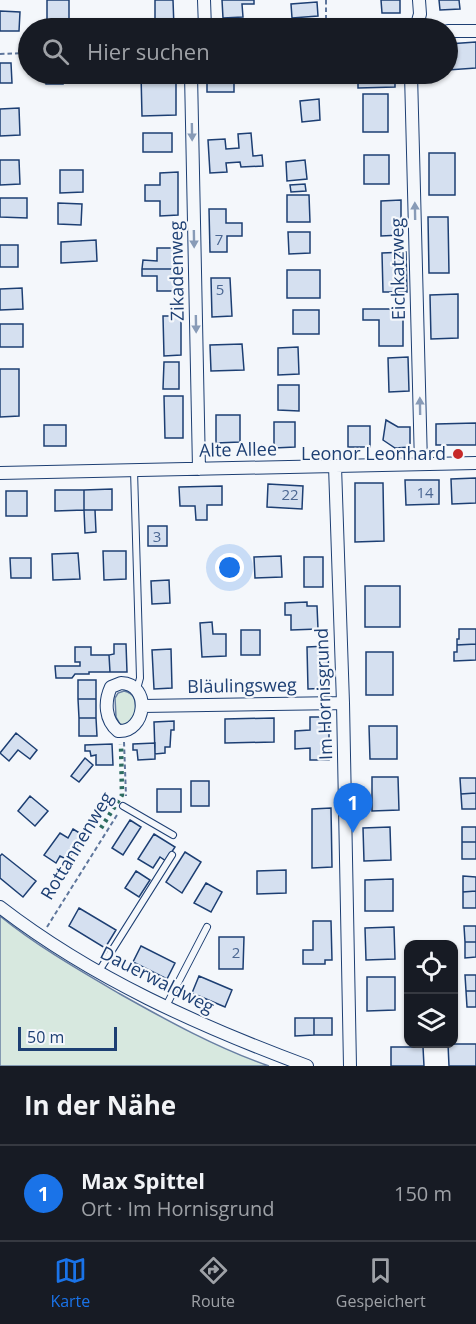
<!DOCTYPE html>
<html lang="de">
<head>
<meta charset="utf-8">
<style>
	body { margin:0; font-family:"Open Sans",sans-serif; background:#20242c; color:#f1f3f6 }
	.controls { position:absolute; right:18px; bottom:18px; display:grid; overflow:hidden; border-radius:12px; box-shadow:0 2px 4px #0004 }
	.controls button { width:54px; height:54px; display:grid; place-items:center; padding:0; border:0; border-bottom:2px solid #363941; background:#171b24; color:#f1f3f6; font:30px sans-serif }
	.scale { position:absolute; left:18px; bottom:15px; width:99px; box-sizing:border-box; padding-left:6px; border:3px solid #1d3f73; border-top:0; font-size:16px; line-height:21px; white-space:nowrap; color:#1d3f73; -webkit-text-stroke:4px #f4f7fb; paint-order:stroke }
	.you { position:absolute; left:230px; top:568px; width:21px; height:21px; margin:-15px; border:4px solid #fff; border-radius:50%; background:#1a73e8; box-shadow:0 0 0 9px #1a73e833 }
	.badge { display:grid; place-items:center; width:39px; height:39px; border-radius:50%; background:#1a73e8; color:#fff; font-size:20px; font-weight:700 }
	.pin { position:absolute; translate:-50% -50px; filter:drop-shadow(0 2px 3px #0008) }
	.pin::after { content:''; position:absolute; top:32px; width:21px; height:18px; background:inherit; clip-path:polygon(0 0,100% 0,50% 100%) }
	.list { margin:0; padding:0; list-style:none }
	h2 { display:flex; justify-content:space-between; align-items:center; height:78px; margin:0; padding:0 24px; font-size:26px }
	h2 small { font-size:20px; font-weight:400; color:#9ea1a6 }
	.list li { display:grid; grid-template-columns:39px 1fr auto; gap:18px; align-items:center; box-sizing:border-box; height:96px; padding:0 24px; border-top:2px solid #363941 }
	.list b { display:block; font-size:22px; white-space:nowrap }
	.list p { margin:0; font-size:20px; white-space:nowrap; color:#9ea1a6 }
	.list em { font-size:20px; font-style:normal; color:#9ea1a6 }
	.icon { flex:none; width:33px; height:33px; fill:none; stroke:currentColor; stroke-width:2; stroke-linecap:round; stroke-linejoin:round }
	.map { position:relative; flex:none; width:476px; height:1066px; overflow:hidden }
	.search { position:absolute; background:#171b24; box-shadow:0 2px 4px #0004; left:18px; right:18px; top:18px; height:66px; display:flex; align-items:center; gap:15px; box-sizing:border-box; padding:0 21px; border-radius:33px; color:#9ea1a6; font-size:22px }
	.sheet { height:174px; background:#171b24 }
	nav { display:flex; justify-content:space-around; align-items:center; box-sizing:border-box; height:84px; border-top:2px solid #363941; background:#171b24; font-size:16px; color:#9ea1a6 }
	nav a { display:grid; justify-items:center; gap:3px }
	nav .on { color:#1a73e8 }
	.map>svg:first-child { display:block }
</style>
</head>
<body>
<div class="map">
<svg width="476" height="1066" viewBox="0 0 476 1066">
	<rect width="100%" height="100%" fill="#f4f7fb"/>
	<path fill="#d7e8df" stroke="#687fa3" stroke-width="1.5" d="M124,691C138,694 135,705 136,717L126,726L120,724L116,717L115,698L118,693Z
		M0,916C37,946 79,970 120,994C168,1021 217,1048 269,1066H0Z"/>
	<path fill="#d5e0f0" stroke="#1d3f73" stroke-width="1.5" d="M47,0H69V25H47Z
		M155,0H173L174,28H155Z
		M222,0H254V4H242L243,17L223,18Z
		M381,0H400V13H382Z
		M439,0H459L460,9L440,10Z
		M317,2L318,16L292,18L291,4Z
		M0,11L20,12L19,31H0Z
		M476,42V68L448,70V44Z
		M0,63H11L12,83H0Z
		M45,74H62L63,84H46Z
		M141,74H176V115L142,116Z
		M207,74H234V92H207Z
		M358,74H395V87L358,88Z
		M363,94H388V132H363Z
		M319,99L320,120L302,122L300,101Z
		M19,108L20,135L0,136V109Z
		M143,133H172V152H143Z
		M251,133L253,156L262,155L263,166L241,167L240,162L226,163L227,172L210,173L208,140L225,139L226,149L239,148L238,134Z
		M429,153H455V195H429Z
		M364,155H389V184H364Z
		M0,160H19L20,184L0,185Z
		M305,160L307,179L287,181L286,162Z
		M60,170H83V192L60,193Z
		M178,172V215L160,216V201H145V185H160V173Z
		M305,184L306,191L291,192L290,185Z
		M287,195H309L310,222H287Z
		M0,198H27V218L0,217Z
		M401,200V235L381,236V201Z
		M58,203L82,204L81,225L58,224Z
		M209,209H226V223H242V236H227V252H210Z
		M428,217H448L449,273H429Z
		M288,232H310V253L289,254Z
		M96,240L97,261L61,263V242Z
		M0,245H18V267H0Z
		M157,248H175V269H142L143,260L157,261Z
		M406,252L407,292H383L382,253Z
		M142,269H175V291H157V276H142Z
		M287,270H320V298H287Z
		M211,278H230L232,316L212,317Z
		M22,288L23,309L0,310V289Z
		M458,294V338L431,339L430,295Z
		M363,309H403V346H379V320H363Z
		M293,310H319V334H293Z
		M163,316H181V355L164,356Z
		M0,324H23V347H0Z
		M242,344L244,370L211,371L210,345Z
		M298,347L299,374L278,375V348Z
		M408,357L409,391L389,392L388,358Z
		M164,362H179V389H163Z
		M0,369H19V416L0,417Z
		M278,385H299V411L278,410Z
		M164,396H183V438H165Z
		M216,415H240V442L216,443Z
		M386,420L398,427H410V447L395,448L383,440Z
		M274,422H295V447L274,448Z
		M476,423V445H436V424Z
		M44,425H66V446H44Z
		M348,426H370V447H348Z
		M476,478V503L452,504L451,479Z
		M405,480H439V504L406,505Z
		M355,483H383L384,541L355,542Z
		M268,484L303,486L302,509L267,507Z
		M222,486V505H207V520H196L195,506H180L179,487Z
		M112,489V510H84V490Z
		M55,490H84V510L55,511Z
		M6,491H27V516H6Z
		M84,510H95L96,532L85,533Z
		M148,526H167V546H148Z
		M103,551H126V579L104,580Z
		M78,553L80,579L53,580L52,554Z
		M281,556L282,577L255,578L254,557Z
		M304,557H323V587H304Z
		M10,558H31V578H11Z
		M169,580L170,603L152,604L151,581Z
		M365,586H400V627H365Z
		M307,602V606H317L318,629L291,630V615H285V603Z
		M212,622L213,634H226V656L202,657L200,623Z
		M459,629H476V644L457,645V639H459Z
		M241,630H260V655H241Z
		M114,644H126L127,672H110L109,655L114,654Z
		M476,644V660L454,661V652H457V645Z
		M328,646L329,688L308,689L307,647Z
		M75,647H91V655H109L110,672H89V674H75L72,678H56L55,666H80V662H75Z
		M171,649L172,688L154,689L152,650Z
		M366,652H393V695H366Z
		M78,680H96V699H78Z
		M78,699H96V718H79Z
		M310,717H329V760H310V748L295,749V731L310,730Z
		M79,718H96L97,736H79Z
		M274,718V742L225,743V719Z
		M174,721V730H171L170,747H165V753L155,754L154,722Z
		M369,726H397V759H370Z
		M16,733L37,750L30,759L18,750L9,761L0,753Z
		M155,743V759L138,760L137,750H133V744Z
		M112,744L113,765H96V755L91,756L90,751H85V745Z
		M85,758L93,765L79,782L71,776Z
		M372,777H398L399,810L372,811Z
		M460,778H476V793L461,794Z
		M191,781H209V806H191Z
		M157,789H181V812H157Z
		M476,793V809H462L461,794Z
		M30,796L48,811L35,826L18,811Z
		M331,808L332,867L312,868V809Z
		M130,820L141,827L123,855L112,848Z
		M390,827L391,860L364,861L363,828Z
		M462,827H476V842H462Z
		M73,829L86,837L81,845L79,844L68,860L60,856L56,863L44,855L60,833L68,838Z
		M154,834L175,847L166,861L160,857L153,868L138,859Z
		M462,842H476V859H462Z
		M185,852L201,862L182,893L166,882Z
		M2,854L36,881L23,897L0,878V856Z
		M286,870V893L257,894V871Z
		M136,871L150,880L139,897L125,888Z
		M463,876L476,877V891L463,892Z
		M393,879V911H365V880Z
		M206,883L222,892L211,912L194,903Z
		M476,891V908H463V892Z
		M79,908L116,930L105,948L69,926Z
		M313,921H331L332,960H325V964H303V950H313Z
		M464,926H476V942H465Z
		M394,927L395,959L366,960L365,928Z
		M219,937H244L243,969H219Z
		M465,942H476V957L465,958Z
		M141,946L175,963L167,979L133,962Z
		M465,975H476V991H466Z
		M199,976L232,990L225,1007L192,993Z
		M367,977H395V1010L367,1011Z
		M466,991H476V1007H467Z
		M295,1018H314V1035L295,1036Z
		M314,1018H332V1035H314Z
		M448,1044H476V1066H449Z
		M391,1047H423L424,1066H391Z"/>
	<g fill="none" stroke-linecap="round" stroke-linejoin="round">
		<g stroke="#1d3f73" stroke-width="8">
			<path id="service" d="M134,470L140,678L137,689
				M123,806L173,835
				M99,971L172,855
				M166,1006L207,927"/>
		</g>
		<g stroke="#1d3f73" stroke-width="14">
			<path id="minor" d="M204,0L205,28
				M416,28L420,14L419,0
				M448,31H476
				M191,74L199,469
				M411,74L421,464
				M335,466L343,703L350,1066
				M0,473L476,463
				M121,683C152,684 146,733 118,731C105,720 104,702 111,687Z
				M142,706L343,703
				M0,907C92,978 199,1026 307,1066"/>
		</g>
		<path stroke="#5e769c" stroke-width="2" stroke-dasharray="4.5 3" stroke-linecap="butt" d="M326,0V28
			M0,54L28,53
			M124,742L126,796
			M47,927L117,815"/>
		<use href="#service" stroke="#f4f7fb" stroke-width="6"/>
		<use href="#minor" stroke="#f4f7fb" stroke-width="12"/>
		<path stroke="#2c6c60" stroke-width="4.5" stroke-dasharray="3 4.5" stroke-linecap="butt" d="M101,828L122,795L121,744"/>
	</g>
	<defs><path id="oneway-solid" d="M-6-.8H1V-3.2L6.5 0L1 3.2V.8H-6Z" transform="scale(1.5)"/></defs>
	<g fill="#889bb7">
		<use href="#oneway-solid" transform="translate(192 132) rotate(89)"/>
		<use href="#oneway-solid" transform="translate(415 211) rotate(-91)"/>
		<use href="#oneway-solid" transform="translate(194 239) rotate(89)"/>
		<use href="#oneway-solid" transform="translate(196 324) rotate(89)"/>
		<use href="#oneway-solid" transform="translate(420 406) rotate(-91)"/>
	</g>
	<circle fill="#c62828" stroke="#f4f7fb" stroke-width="2" cx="458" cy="454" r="6"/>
	<g text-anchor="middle" stroke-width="4.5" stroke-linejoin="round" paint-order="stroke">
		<g font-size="15" fill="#4b6792">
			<text x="219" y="245">7</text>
			<text x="220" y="295">5</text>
			<text x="425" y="498">14</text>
			<text x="290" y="500">22</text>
			<text x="157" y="542">3</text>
			<text x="236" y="958">2</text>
		</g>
		<g font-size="18" fill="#1d3f73" stroke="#f4f7fb">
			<text transform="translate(398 269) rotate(-91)" y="6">Eichkatzweg</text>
			<text transform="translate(177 271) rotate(-91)" y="6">Zikadenweg</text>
			<text transform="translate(238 450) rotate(-1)" y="6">Alte Allee</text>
			<text transform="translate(242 686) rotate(-1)" y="6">Bläulingsweg</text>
			<text transform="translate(324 694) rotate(-92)" y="6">Im Hornisgrund</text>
			<text transform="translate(77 846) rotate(-59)" y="6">Rottannenweg</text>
			<text transform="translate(157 980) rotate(27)" y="6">Dauerwaldweg</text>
		</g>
		<g font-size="18" fill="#1d3f73" stroke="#f4f7fb" text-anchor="end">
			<text x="446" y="460">Leonor Leonhard</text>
		</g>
	</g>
</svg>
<div class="controls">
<button><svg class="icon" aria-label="locate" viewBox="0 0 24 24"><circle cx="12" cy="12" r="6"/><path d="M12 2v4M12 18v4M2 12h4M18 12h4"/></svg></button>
<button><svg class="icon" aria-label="layers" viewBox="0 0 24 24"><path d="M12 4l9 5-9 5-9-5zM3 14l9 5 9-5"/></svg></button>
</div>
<div class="scale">50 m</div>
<div class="you"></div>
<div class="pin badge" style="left:353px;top:833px">1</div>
<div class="search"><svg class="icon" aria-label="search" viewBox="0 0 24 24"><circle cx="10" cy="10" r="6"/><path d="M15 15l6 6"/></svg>Hier suchen</div>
</div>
<section class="sheet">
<h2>In der Nähe<small></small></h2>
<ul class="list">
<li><span class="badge">1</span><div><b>Max Spittel</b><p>Ort · Im Hornisgrund</p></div><em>150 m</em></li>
</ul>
</section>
<nav>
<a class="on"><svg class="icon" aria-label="map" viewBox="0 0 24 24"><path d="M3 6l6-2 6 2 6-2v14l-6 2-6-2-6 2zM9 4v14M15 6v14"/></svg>Karte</a>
<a><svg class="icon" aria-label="directions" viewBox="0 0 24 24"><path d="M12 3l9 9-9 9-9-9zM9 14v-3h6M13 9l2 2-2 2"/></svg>Route</a>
<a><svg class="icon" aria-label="saved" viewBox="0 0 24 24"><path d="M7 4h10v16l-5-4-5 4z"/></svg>Gespeichert</a>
</nav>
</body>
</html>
